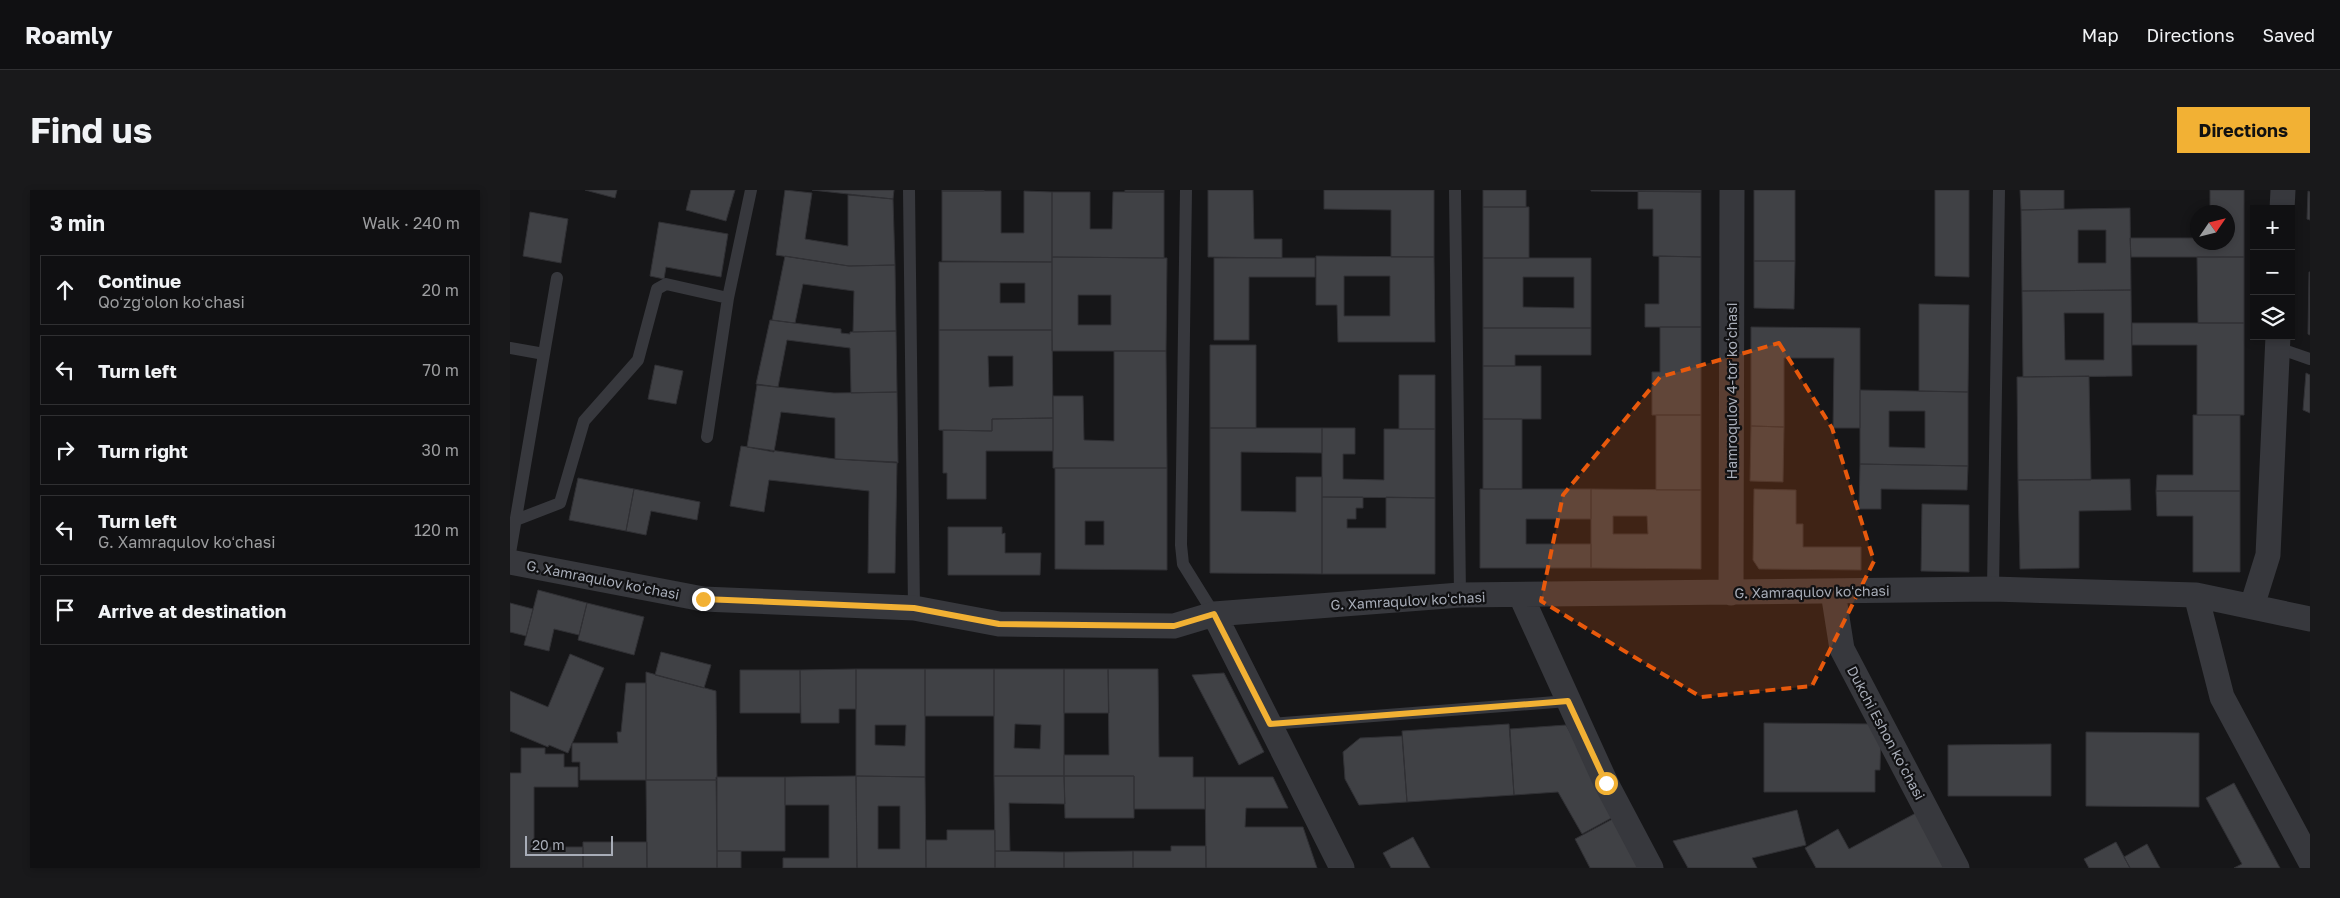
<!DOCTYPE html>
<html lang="en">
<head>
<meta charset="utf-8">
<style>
	body { margin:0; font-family:"Golos Text",sans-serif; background:#19191b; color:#f1f3f6 }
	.controls { position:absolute; right:15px; top:15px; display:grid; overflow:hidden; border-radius:0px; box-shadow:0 2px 8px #0003 }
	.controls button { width:45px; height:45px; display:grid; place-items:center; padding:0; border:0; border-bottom:1px solid #303032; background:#101012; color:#f1f3f6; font:25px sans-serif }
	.compass { position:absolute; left:1680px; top:15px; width:45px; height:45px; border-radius:50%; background:#101012; box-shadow:0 2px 8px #0003; rotate:55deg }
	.scale { position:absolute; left:15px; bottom:12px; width:88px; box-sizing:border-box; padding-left:5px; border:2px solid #a8adb8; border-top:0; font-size:14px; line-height:18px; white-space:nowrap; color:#a8adb8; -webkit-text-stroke:4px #111113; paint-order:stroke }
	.stop { position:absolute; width:15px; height:15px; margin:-11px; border:4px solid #f2b134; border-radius:50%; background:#fff }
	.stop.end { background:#f2b134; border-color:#fff; box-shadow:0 1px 5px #0008 }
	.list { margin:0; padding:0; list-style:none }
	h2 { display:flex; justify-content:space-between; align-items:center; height:65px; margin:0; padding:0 20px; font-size:21px }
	h2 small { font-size:16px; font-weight:400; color:#9c9d9f }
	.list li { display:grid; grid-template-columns:32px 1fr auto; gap:15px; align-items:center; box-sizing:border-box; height:70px; margin:0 10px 10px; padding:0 10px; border:1px solid #303032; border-radius:0px }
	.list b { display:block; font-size:19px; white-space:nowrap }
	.list p { margin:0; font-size:16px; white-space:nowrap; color:#9c9d9f }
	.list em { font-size:16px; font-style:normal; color:#9c9d9f }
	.icon { flex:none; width:28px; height:28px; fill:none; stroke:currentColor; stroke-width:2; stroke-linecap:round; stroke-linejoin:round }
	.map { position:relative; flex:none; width:1800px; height:678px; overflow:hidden; border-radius:0px }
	header { display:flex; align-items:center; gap:30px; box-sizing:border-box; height:70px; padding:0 25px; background:#101012; border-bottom:1px solid #303032 }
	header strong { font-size:24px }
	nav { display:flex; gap:28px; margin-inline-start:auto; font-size:18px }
	.intro { display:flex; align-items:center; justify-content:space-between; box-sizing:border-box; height:120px; padding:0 30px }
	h1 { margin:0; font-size:35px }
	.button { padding:12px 22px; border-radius:0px; background:#f2b134; color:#111; font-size:18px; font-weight:700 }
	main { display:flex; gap:30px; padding:0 30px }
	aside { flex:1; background:#101012; border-radius:0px; box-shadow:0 2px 8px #0003 }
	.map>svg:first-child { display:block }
</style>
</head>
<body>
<header>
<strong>Roamly</strong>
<nav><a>Map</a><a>Directions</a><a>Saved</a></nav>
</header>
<div class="intro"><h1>Find us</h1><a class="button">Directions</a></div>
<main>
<aside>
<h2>3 min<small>Walk · 240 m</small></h2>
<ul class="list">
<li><svg class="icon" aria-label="ahead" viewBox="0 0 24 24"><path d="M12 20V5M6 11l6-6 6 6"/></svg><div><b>Continue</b><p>Qoʻzgʻolon koʻchasi</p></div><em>20 m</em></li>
<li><svg class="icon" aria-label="left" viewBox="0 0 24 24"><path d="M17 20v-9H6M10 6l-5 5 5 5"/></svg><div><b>Turn left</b></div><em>70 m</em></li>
<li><svg class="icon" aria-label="right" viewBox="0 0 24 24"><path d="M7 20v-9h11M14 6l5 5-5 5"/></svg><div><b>Turn right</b></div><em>30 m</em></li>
<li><svg class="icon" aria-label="left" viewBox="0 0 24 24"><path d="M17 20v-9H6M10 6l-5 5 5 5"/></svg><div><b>Turn left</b><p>G. Xamraqulov koʻchasi</p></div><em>120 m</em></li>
<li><svg class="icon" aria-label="arrive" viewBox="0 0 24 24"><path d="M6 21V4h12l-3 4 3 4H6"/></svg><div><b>Arrive at destination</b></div></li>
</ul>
</aside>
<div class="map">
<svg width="1800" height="678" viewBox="0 0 1800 678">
	<rect width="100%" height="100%" fill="#161618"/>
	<path fill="#404145" stroke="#303034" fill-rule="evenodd" d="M75,0H107L105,8Z
		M181,0H225L216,31L176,20Z
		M275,0L302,3L295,49L338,56V5L383,9L385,75L339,76L266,65Z
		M302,0H384L383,9Z
		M432,0H474V1H432Z
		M615,0H654V2H615Z
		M698,0H743L744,49H772V68L698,67Z
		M814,0H924V67H881V20L814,19Z
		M973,0H1016V17H973Z
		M1081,0H1191V2L1081,1Z
		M1244,0H1285V71H1244Z
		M1425,0H1459V87L1425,86Z
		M1510,0H1554V19L1511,20Z
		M1700,0H1734V67H1621L1620,48H1688V52H1718V22H1700Z
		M432,1H491V43H514V1L542,2V72L432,71Z
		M1128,1L1191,2V67L1143,66V19H1128Z
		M1798,1L1800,2V30L1797,29Z
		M542,2H580V39H602L603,2H654V68L542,67Z
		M973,17H1019V68H973Z
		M1620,18L1621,100L1512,101L1511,20ZM1568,40H1596V73H1568Z
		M20,22L58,29L51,73L13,66Z
		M149,32L218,44L211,87L156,77L154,89L140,86Z
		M275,66L339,76L385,75L386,141L343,142L344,101L293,94L285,133L262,130Z
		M806,66L924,67L925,152H828L827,115H806ZM834,86H880V126H834Z
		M1149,66L1191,67V137H1135V114H1149Z
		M542,67L657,68L656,161H542ZM568,105H601V135H568Z
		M1687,67H1734V133H1688Z
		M704,68H805V87H739V150H704Z
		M973,68H1081V138H973ZM1013,87H1064V118L1013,117Z
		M1244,71H1285L1284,119L1244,118Z
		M429,72H542V140H429ZM490,93H515V113H490Z
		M1799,82H1800V145L1798,144Z
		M1621,100L1622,186L1513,187L1512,101ZM1554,123H1594V170H1555Z
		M1409,114L1459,115L1458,202L1409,201Z
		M260,130L331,139V143L340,144V142L386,141L387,202L341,203L340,158L277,150L268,197L246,194Z
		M1622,133H1734V225H1687V155H1622Z
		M1150,137H1191V225H1142V182H1150Z
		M1241,137L1350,138V238H1323L1324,168H1274V237L1241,236Z
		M973,138H1081V165H1005V176H973Z
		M429,140H542L543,228L482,229V241L429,240ZM478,166H503V196L479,197Z
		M700,155H746V238H700Z
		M604,161H656L657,278H543V206H573L574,250L604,251Z
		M145,175L173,181L166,214L138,209Z
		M973,176H1031V229H973Z
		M1796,183L1800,185V223L1793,220Z
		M889,185H925V239H889Z
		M1579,186L1581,290H1508L1507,187Z
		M247,195L324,203L387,202L388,273L325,269V228L271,222L264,262L237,257Z
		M1350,200L1458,202V276L1350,274ZM1379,221H1415V258L1379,257Z
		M1146,225H1191V300H1146Z
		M1683,225H1730V301H1646L1647,285H1683Z
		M543,228V261H476V309H437V283H433V240L482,241V229Z
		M973,229H1012V299H973Z
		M1241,236L1274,237L1273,292L1240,291Z
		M700,238H812V263L731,262V321L786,322V287H812V384L700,383Z
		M812,238H845V264H833V289L874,290V239H925V308L812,307Z
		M231,256L325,269L387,272L385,383H358L359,301L259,290L254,322L220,316Z
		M1350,274L1458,276L1457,300L1371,299V319H1349Z
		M545,278H657V380L545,379ZM575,331H594V355H575Z
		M68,288L124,299L116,341L59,330Z
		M1620,289L1621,320L1569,321V378L1510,379L1508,290Z
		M124,299L190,312L187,330L141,321L136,345L116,341Z
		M970,299H1081V329H1016V354H1081V378H970Z
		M1081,299L1191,300V379L1081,378ZM1103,326H1137L1138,344H1103Z
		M1244,299L1286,300V334H1293V357H1351V380L1249,379L1243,370Z
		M1646,301H1730V382H1683V326H1647Z
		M812,307H853V318H846V329H837V338H876V307L925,308V384H812Z
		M1412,314L1459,315V382L1411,381Z
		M438,337H492V344L495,343V363H531L530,385H438Z
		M28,400L77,413L69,445L44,439L39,461L14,455Z
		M0,413L23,419L16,446L0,442Z
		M77,413L134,427L124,465L68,450Z
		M151,462L201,475L194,498L145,485Z
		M60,464L94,478L58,563L39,555L38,557L0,541V501L38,517Z
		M346,479H415V587L346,586ZM365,535H396L395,556L365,555Z
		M346,479V519H329V533H291L290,480Z
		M415,479H484V526H415Z
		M484,479H554V586H484ZM505,534L531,535L530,559L504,558Z
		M554,479H598L599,523H554Z
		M598,479H648L649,567H683V587H695V619H624V586H554V565H599Z
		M230,480H290V523H230Z
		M136,482L206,501L207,590H136Z
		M714,483L754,562L729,575L682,485Z
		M116,493H136V590H70V572H62V553H108L107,542H111Z
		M1254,533L1365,534L1371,540L1370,580H1365V602H1254Z
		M999,534L1004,605L897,612L892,541Z
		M1056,535L1107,625L1072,644L1048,602L1004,605L1000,539Z
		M1576,542L1689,543V617L1576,616Z
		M892,546L897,612L849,615L835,589L833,562L850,548Z
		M1541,554V606H1438V555Z
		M11,558H35V564H54V577H68V597H24V657H73V678H0V583H11Z
		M346,586L415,587L416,678H347ZM368,616H390V659H368Z
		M346,586L347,678H273V668H319V615H275V587Z
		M484,586H554L555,614L499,613L500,661H485Z
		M554,586H624V628H555Z
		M206,587H275V661H207Z
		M695,587H763L778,618H736L735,637H793L807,678H696Z
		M136,590H207V678H137Z
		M1724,593L1770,678H1724L1732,674L1696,608Z
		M1287,620L1296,655L1242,668L1247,678H1178L1163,651Z
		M1406,623L1436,678H1306L1295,658L1328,639L1339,659Z
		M1110,625L1138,678H1080L1065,649Z
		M437,640H485V678H416V650H437Z
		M903,647L920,678H881L873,663Z
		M73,652H137V678H73Z
		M1606,652L1620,678H1579L1574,669Z
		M1637,654L1650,678H1620L1614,667Z
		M661,656H696V678H623V661H661Z
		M207,661H231V678H207Z
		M485,661L554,662V678H485Z
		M623,661V678H554V662Z"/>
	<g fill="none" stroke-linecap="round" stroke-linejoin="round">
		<path stroke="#37383d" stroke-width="12" d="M399,0L404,418
			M676,0L671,355L673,374L704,424
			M945,0L950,405
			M0,158L34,164
			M1768,158L1800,169
			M197,247L218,108
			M6,330L50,313L74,231L128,170L147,99L156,94L218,108L241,0
			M0,363L47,88
			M1483,399L1489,0
			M760,534L1058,511"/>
		<path stroke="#37383d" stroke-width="25" d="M1772,19L1773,0
			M0,372L193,409L404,418L489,434L664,436L704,424L950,405L1483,399L1686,405L1800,429
			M1323,402L1332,459L1447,678
			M1221,403L1222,0
			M1686,405L1712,507L1800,671
			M1011,406L1096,593L1141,678
			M1742,416L1758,365L1768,146
			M704,424L832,678"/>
	</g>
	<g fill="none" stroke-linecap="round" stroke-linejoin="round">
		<path stroke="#f2b134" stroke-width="6" d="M193,409L404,418L489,434L664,436L704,424L760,534L1058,511L1096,593"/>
	</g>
	<path fill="#e8590c" fill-opacity="0.2" stroke="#e8590c" stroke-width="4" stroke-dasharray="10 6" stroke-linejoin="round" d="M1269,153L1322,238L1364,371L1302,496L1191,507L1031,411L1053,305L1150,187Z"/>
	<g text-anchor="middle" stroke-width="4.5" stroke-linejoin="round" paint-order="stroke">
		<g font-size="14" fill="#a8adb8" stroke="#111113">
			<text transform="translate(1222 201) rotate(-90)" y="5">Hamroqulov 4-tor koʻchasi</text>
			<text transform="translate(93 390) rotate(11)" y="5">G. Xamraqulov koʻchasi</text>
			<text transform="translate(1302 402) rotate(-1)" y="5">G. Xamraqulov koʻchasi</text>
			<text transform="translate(898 411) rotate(-3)" y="5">G. Xamraqulov koʻchasi</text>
			<text transform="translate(1376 543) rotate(62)" y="5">Dukchi Eshon koʻchasi</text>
		</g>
	</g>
</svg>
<div class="controls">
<button>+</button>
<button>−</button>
<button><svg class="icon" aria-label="layers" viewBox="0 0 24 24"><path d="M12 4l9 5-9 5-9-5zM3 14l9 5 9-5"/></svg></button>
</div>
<svg class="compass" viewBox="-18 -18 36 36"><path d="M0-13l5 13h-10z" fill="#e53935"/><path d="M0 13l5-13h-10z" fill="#9c9d9f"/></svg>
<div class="scale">20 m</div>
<div class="stop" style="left:1096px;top:593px"></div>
<div class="stop end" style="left:193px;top:409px"></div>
</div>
</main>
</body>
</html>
